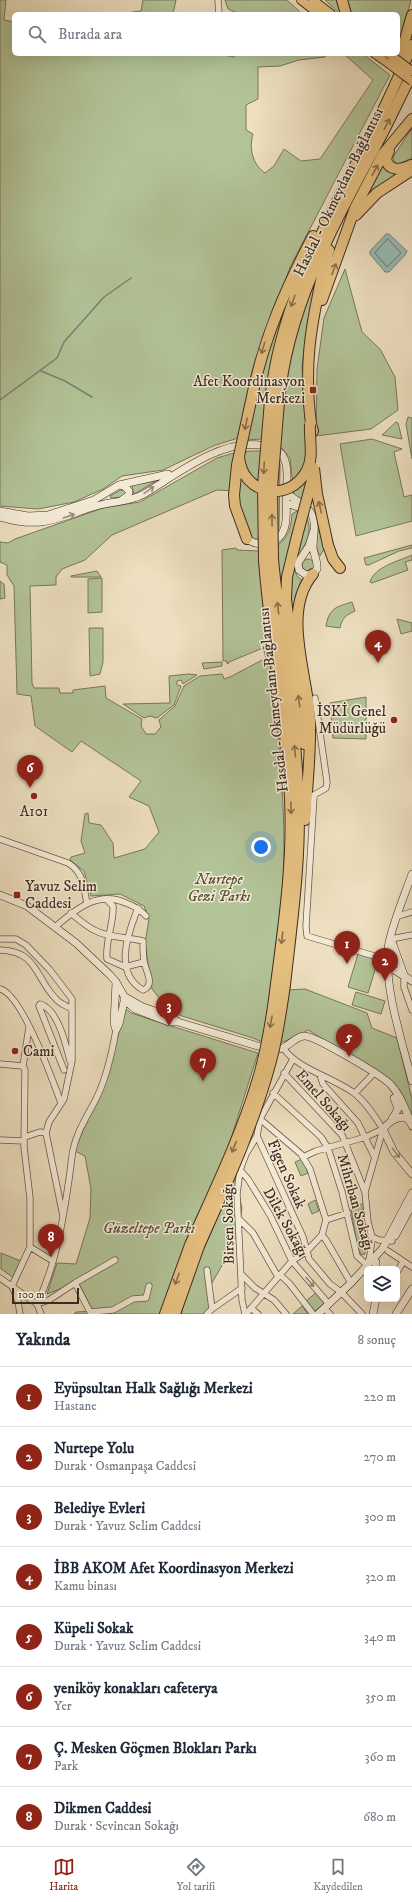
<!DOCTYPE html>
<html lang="tr">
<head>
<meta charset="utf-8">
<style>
	body { margin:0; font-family:"IM FELL DW Pica",serif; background:#f2f2f3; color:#1f2937 }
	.controls { position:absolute; right:12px; bottom:12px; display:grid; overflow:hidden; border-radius:6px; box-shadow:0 4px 16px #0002 }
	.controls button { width:36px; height:36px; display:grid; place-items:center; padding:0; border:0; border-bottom:1px solid #e0e1e3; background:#fff; color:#1f2937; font:20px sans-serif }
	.scale { position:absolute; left:12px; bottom:10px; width:67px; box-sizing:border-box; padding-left:4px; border:2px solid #3d2b1f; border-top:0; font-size:11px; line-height:14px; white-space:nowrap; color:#3d2b1f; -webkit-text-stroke:3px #f3ead6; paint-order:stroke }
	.you { position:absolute; left:261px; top:847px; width:14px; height:14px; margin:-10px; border:3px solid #fff; border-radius:50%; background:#1a73e8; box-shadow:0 0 0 6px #1a73e833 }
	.badge { display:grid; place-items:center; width:26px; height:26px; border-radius:50%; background:#8f2418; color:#fff; font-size:13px; font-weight:700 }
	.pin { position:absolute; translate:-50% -33px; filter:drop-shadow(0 1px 2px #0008) }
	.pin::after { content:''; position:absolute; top:21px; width:14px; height:12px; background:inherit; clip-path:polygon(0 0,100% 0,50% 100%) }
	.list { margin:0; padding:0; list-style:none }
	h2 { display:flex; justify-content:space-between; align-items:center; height:52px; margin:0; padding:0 16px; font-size:17px }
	h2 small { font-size:13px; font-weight:400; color:#747a83 }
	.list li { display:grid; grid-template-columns:26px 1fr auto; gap:12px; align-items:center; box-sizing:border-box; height:60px; padding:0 16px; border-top:1px solid #e0e1e3 }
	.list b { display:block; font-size:15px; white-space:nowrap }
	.list p { margin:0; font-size:13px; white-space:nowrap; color:#747a83 }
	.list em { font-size:13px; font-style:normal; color:#747a83 }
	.icon { flex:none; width:22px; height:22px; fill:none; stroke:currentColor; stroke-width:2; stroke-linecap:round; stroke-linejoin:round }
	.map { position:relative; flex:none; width:412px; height:1314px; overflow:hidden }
	.search { position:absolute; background:#fff; box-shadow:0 4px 16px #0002; left:12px; right:12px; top:12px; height:44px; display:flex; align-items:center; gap:10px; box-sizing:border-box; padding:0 14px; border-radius:6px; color:#747a83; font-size:15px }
	.sheet { height:532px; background:#fff }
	nav { display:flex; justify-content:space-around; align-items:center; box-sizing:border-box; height:56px; border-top:1px solid #e0e1e3; background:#fff; font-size:11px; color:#747a83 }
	nav a { display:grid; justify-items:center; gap:2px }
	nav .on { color:#8f2418 }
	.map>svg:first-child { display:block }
</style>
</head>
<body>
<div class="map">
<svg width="412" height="1314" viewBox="0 0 412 1314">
	<rect width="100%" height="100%" fill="#eddfc0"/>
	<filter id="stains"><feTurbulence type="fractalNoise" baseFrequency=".005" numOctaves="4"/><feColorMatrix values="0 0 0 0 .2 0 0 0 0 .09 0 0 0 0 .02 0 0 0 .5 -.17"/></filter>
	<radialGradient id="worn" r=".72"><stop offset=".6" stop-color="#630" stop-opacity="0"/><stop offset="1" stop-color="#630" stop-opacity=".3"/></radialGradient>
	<path fill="#b2c397" stroke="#78775b" d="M0,0H6L4,20L14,22V54H219L234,57L236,54H327L325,57L299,60L280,66L258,67V99L246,105V130L253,134C249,148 252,164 265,173L274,166L284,149L301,161L320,159L373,80L344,54H363L390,75L290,267L270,323L238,438L213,446L163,470L122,476L103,489L74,502L38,509L0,506Z
		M143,0H176L173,14H132V12L141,11Z
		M225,0H287L302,14H239L228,9Z
		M325,0H338L343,14H340Z
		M345,0H411L398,47V14H349Z
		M412,128V158L398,164L395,163L393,157Z
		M383,165L388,171L397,174L362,202Z
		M320,267L305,344L302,367L309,476L303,501L294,495L290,458L279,445L288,365L302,313Z
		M300,269L282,319L272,358L262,439L246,440L268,347Z
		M345,269L362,332L380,349L395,377L398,410L371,429L316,436L317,369L324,318Z
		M408,417L412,418V459L406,424Z
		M396,422L398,423L402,439L382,435Z
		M372,439L402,449L394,452L404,497L412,495V521L356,536L340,444Z
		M251,451H263L279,462L280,464L279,527C276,540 263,541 252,538L238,505L237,491L217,490L112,535L85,560L62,569L56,577V585L30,586L32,683L34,688H59L60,693H73V690L105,686L106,698L142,719L141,726L146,734H155L161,727L159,720L175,706L184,686L200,676L222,674L224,679L230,677L266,658L263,648L229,662V663L227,664V661H223L222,550L236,548L237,550L259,551C267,651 284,749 284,849C284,897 277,944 271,991L305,989L367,1013L372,1028L397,1038L412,1099V1121L410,1114L386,1077L308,1030C287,1041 275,1049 253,1038L182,1016L168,1009L152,989L145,943L149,919L144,906L120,894L91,896L84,871L70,860L71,857L85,853L81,841L85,814L88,813L89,823L101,825L113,843L114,858L145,849L159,832L149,806L129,797L141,781L81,741L72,752L35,726L31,696L17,694L14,586L7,575V565L0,562V542L8,543L15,539L103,508L140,502L217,458L234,453Z
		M156,481L134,494L132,485Z
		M121,490H125L126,494L121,497L111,498L110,496Z
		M297,511L305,513C317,538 300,547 293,568L298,577L303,581L294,621L285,623L277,556L278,545C289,537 291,527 292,514Z
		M319,527L325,547L320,556C314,547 317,537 319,527Z
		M412,545V548L399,551L369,565H366L364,558Z
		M412,555V560L405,562L408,570L372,583L370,582C374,567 399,561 412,555Z
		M302 565a6 6 0 1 1 12 0a6 6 0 1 1-12 0Z
		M97,571L101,577H71V576Z
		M102,578V612L88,613V579Z
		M0,581L4,584L5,598L0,599Z
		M352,602L355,611C346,615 342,618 340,628L326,626C329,608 336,607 352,602Z
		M397,619L412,623V631L401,634Z
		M89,628H103V662L100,674L90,676Z
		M222,662V666L204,669L202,663Z
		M189,674L197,675L183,684L181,680L177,681V685L181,686L174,705L157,718L150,716L144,718L123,704L170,703L169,676Z
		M366,697V739L333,738L330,703Z
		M358,954L378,960L368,993L348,987Z
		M356,992L385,1001L381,1014L352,1005Z
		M126,1009L131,1013L152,1020L258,1053L228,1148L199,1213L160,1314H74L76,1312L93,1311L78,1282L47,1294L57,1263L76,1264L90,1218L91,1189L85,1156L75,1151L81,1123L100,1096Z
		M302,1159L308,1173L301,1176L295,1162Z
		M239,1170V1195L242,1208L238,1237L231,1240L224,1262L209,1288L210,1314H181L191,1277Z
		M315,1200L319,1211L312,1214L308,1204Z
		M364,1203L362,1214L366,1244L365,1254L361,1255L357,1245L351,1209Z
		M1,1253L21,1261L14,1278L1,1269Z
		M317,1292L326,1302L314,1312L306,1301Z
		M302,1306L308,1314H293Z"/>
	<path fill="#99bcb6" stroke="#74827a" d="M386,234H389L407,251L405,255L389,272H385L370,254V251Z"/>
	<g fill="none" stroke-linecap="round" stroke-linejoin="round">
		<path stroke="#6b746a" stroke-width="1" d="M388,239L401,253L387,267L375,253Z"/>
		<path stroke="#74827a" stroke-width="1.5" d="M41,371L65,381L92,397
			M0,400L57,358L64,342L104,297L131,278"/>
		<g stroke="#695847" stroke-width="7">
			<path id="street" d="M218,0L219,14
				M315,698L327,782L326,788L314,795L306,926L307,936L388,960
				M0,839L68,863C84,873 83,886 87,903
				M106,899L113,906C114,924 105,941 107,959L125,967L144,962
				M71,913C78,919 86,926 94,930C108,938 127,937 143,941C143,948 143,955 144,961C145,970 156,985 143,990C113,973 128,933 138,908
				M398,916L412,912
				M55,927C75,910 97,890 126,903C134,906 140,909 146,916
				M0,939H16L26,945L50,970L72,999V1061L64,1099L49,1122L46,1133L63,1216
				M391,939L412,935
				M0,950C38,951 35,978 56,999C60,1004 67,1006 72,1009
				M404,975V987L412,1010
				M0,989C22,994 53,1081 61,1103
				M284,1049C298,1069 334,1078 354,1093C366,1102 375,1117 383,1129
				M293,1059L260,1119L257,1136L303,1237L309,1259L330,1284L341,1292L362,1314
				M0,1064L23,1066
				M23,1066L29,1027
				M64,1070L39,1006L40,1004C58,1009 66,1045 70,1061
				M284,1073L342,1135L365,1192L368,1222L372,1237L379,1240L392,1241
				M320,1075L323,1084L358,1123L375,1158
				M273,1093L321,1137L328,1148L342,1192L357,1256L367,1265L370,1256L372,1237
				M355,1093L375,1072
				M25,1137L40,1132L46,1133
				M0,1140L24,1141
				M303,1157L316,1151L366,1137L383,1129
				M240,1170L248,1179L270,1215L292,1261L328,1303
				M365,1192L383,1129
				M240,1220L253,1233L278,1277
				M326,1220L348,1213
				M322,1235L326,1240L351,1283
				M30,1247L53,1261
				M388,1251L412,1267
				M207,1270L212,1309
				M397,1272L403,1262
				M241,1274L255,1288L274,1300L286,1314
				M280,1275L289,1283L313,1314
				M0,1278L37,1304L41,1314
				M75,1283L90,1312L113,1310L133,1299L146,1298L149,1286
				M12,1286L30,1247V1198L24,1147L25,1070L23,1066
				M12,1286L18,1301L20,1314
				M37,1304C55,1267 62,1226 68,1186C70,1174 71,1162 73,1150C77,1131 88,1115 97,1097C107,1076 112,1053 116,1030
				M37,1304L49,1300L75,1283L115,1260
				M251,1308L258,1314
				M324,1308L330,1314
				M207,1314L212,1309L242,1288
				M245,1314L242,1300L237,1194L240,1170L246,1154L257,1136
				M246,1314L292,1261L307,1251L322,1235L326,1220L310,1169L301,1154L260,1119"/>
		</g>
		<g stroke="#3d2b1f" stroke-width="8">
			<path id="secondary" d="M119,485L124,486L129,491L128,496L122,500
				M286,492C292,499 300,501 306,507C319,519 313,533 313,548C314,555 318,562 317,569L313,574L306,575L299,570L298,563L309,546L314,530
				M286,503L304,509
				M0,511L28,516L48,515L94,500L119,485L168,474
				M0,517C45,530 58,517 100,505C114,501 130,502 144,494C176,475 219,440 259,445C268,446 278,448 283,456C289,467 287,483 286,495C286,512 291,539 267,543C259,544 254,544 247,539
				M412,874C405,894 391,927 388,948C384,988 402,1041 412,1081
				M0,895L27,906L76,943L110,975L116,982L128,1003L135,1009L169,1022H178
				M391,939L404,975
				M388,966L412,981
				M116,982L114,1023L116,1030L119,1024L125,997
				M125,997L143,1007L170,1016L178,1022L271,1050C290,1050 292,1037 304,1036C314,1035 383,1076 391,1085C401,1096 407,1113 412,1126
				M392,1119L398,1109L394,1098
				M410,1122L405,1117C395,1117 389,1122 383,1129L394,1152L412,1174
				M395,1236L412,1205
				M376,1269V1262
				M318,1314L351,1283L383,1248L412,1193
				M373,1314L376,1299
				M396,1314L412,1289"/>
		</g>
		<g stroke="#3d2b1f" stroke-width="10">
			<path id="primary" d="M301,0L319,14
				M313,0L331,14
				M375,54L388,63"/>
		</g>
		<g stroke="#3d2b1f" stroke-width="12">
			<path id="highway" d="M342,0L346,14
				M400,57L412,15
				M389,151L386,158C388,172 401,170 411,165
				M356,215L377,193L412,170
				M322,300L355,208L383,154L412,119
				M253,392C265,335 286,288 313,236
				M270,401C283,271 365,164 412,45
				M279,402C287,308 334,224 378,142C390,120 400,97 412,74
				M313,431C310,422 310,413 309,404C306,364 310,333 318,295C321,280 324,264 329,250
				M234,495L235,506L247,539
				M297,536L287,577L286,599L304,744
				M328,545L333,559L340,568
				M273,559C280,636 295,712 298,789C302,855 292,920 285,985
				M264,561C270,641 287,719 290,799C293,861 284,923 276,984
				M305,820C307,787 311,753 310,720C308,676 281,611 313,574
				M165,1314L190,1245
				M175,1314L199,1246"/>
		</g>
		<use href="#street" stroke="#f3ead6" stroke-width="5.5"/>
		<use href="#secondary" stroke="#f3ead6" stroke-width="7"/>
		<use href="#primary" stroke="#e6c080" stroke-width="8"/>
		<use href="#highway" stroke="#e6c080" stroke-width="10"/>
		<g stroke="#3d2b1f" stroke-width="10" stroke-linecap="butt">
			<path id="primary-bridge" d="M389,54L412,71
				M388,63L412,81"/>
		</g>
		<g stroke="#3d2b1f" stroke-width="12" stroke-linecap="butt">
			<path id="highway-bridge" d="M239,456C241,494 289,505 307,470C314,457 309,439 310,424
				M314,468L317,494L328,545
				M234,495L237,465L253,392
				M297,536L312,480
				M273,559L272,488L279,402
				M264,561L263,485L270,401
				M190,1245C214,1191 240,1138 257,1082C267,1050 272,1017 276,984
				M199,1246C226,1185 254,1125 271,1061C278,1036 281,1011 285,985"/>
		</g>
		<use href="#primary-bridge" stroke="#e6c080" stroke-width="8"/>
		<use href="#highway-bridge" stroke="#e6c080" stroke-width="10"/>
	</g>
	<defs><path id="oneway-shaft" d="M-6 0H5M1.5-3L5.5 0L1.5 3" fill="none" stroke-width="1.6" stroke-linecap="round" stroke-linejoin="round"/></defs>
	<g stroke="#896e4b">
		<use href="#oneway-shaft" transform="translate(387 124) rotate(-62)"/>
		<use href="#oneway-shaft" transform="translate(375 170) rotate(-62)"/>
		<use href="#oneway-shaft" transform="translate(334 269) rotate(-70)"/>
		<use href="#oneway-shaft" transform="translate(293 301) rotate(109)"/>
		<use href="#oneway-shaft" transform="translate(263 348) rotate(107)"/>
		<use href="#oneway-shaft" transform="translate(246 424) rotate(102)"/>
		<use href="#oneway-shaft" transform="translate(264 468) rotate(93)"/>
		<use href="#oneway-shaft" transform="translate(320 507) rotate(-103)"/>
		<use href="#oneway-shaft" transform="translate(272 520) rotate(-91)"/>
		<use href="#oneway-shaft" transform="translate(278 608) rotate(-97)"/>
		<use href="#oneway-shaft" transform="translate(299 701) rotate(-98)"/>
		<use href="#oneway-shaft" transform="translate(295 751) rotate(-95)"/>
		<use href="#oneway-shaft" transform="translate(291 808) rotate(89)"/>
		<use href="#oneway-shaft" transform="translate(282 938) rotate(97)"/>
		<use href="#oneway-shaft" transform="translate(271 1022) rotate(100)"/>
		<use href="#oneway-shaft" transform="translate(234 1147) rotate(112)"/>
		<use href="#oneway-shaft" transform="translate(177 1279) rotate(110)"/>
	</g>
	<g stroke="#988a7a">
		<use href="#oneway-shaft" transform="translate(149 490) rotate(-35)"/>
		<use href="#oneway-shaft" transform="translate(69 516) rotate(-19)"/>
		<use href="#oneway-shaft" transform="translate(396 1153) rotate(52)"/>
		<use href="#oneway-shaft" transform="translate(310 1282) rotate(49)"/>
	</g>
	<g fill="#8f2418" stroke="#f3ead6" stroke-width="1.5">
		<rect x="309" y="386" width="8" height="8" rx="2"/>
		<circle cx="394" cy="720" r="4"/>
		<circle cx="34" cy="796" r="4"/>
		<rect x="13" y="891" width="8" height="8" rx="2"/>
		<circle cx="15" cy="1051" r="4"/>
	</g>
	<g text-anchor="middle" stroke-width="3" stroke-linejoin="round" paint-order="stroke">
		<g font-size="15" fill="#3d2b1f" stroke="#f3ead6">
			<text transform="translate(338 192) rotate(-64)" y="5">Hasdal - Okmeydanı Bağlantısı</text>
			<text transform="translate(273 700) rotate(-96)" y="5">Hasdal - Okmeydanı Bağlantısı</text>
			<text transform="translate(324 1100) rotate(49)" y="5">Emel Sokağı</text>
			<text transform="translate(287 1174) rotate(66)" y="5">Figen Sokak</text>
			<text transform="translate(356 1202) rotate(74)" y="5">Mihriban Sokağı</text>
			<text transform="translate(286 1222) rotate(61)" y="5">Dilek Sokağı</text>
			<text transform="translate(228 1224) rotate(-91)" y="5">Birsen Sokağı</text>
		</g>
		<g font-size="15" fill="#3d2b1f" stroke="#f3ead6" text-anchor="end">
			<text x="305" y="386">Afet Koordinasyon<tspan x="305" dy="17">Merkezi</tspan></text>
			<text x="386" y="716">İSKİ Genel<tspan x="386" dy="17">Müdürlüğü</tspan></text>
			<text x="34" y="816" text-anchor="middle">A101</text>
			<text x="25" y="891" text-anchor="start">Yavuz Selim<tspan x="25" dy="17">Caddesi</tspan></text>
			<text x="23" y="1056" text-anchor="start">Cami</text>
		</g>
		<g font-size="15" font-style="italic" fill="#5a513d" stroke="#f3ead6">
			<text x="219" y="884">Nurtepe<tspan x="219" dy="17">Gezi Parkı</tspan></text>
			<text x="149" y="1233">Güzeltepe Parkı</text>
		</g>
	</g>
	<rect width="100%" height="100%" filter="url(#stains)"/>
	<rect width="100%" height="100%" fill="url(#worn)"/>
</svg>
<div class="controls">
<button><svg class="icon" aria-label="layers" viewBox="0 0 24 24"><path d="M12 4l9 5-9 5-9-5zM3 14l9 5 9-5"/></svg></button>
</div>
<div class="scale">100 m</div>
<div class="you"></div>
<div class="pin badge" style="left:347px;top:964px">1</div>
<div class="pin badge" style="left:385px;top:981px">2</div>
<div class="pin badge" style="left:169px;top:1026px">3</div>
<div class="pin badge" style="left:378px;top:663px">4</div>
<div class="pin badge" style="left:349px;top:1057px">5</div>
<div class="pin badge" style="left:30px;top:788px">6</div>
<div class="pin badge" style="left:203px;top:1081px">7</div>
<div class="pin badge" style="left:51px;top:1257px">8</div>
<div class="search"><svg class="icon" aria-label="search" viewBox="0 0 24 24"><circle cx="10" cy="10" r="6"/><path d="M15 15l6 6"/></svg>Burada ara</div>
</div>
<section class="sheet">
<h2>Yakında<small>8 sonuç</small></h2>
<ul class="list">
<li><span class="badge">1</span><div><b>Eyüpsultan Halk Sağlığı Merkezi</b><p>Hastane</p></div><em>220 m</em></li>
<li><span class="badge">2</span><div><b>Nurtepe Yolu</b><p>Durak · Osmanpaşa Caddesi</p></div><em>270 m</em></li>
<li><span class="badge">3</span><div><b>Belediye Evleri</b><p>Durak · Yavuz Selim Caddesi</p></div><em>300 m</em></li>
<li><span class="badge">4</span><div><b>İBB AKOM Afet Koordinasyon Merkezi</b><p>Kamu binası</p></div><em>320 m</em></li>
<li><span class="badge">5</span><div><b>Küpeli Sokak</b><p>Durak · Yavuz Selim Caddesi</p></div><em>340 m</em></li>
<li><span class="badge">6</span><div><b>yeniköy konakları cafeterya</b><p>Yer</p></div><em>350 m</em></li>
<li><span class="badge">7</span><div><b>Ç. Mesken Göçmen Blokları Parkı</b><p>Park</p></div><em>360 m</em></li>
<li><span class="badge">8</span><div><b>Dikmen Caddesi</b><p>Durak · Sevincan Sokağı</p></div><em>680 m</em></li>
</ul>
</section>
<nav>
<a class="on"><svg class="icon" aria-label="map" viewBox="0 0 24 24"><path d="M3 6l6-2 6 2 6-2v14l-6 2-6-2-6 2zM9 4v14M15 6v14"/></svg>Harita</a>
<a><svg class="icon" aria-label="directions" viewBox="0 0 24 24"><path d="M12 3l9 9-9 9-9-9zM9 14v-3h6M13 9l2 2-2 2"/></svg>Yol tarifi</a>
<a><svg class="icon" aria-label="saved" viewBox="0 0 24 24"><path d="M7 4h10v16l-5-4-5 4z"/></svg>Kaydedilen</a>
</nav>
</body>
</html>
